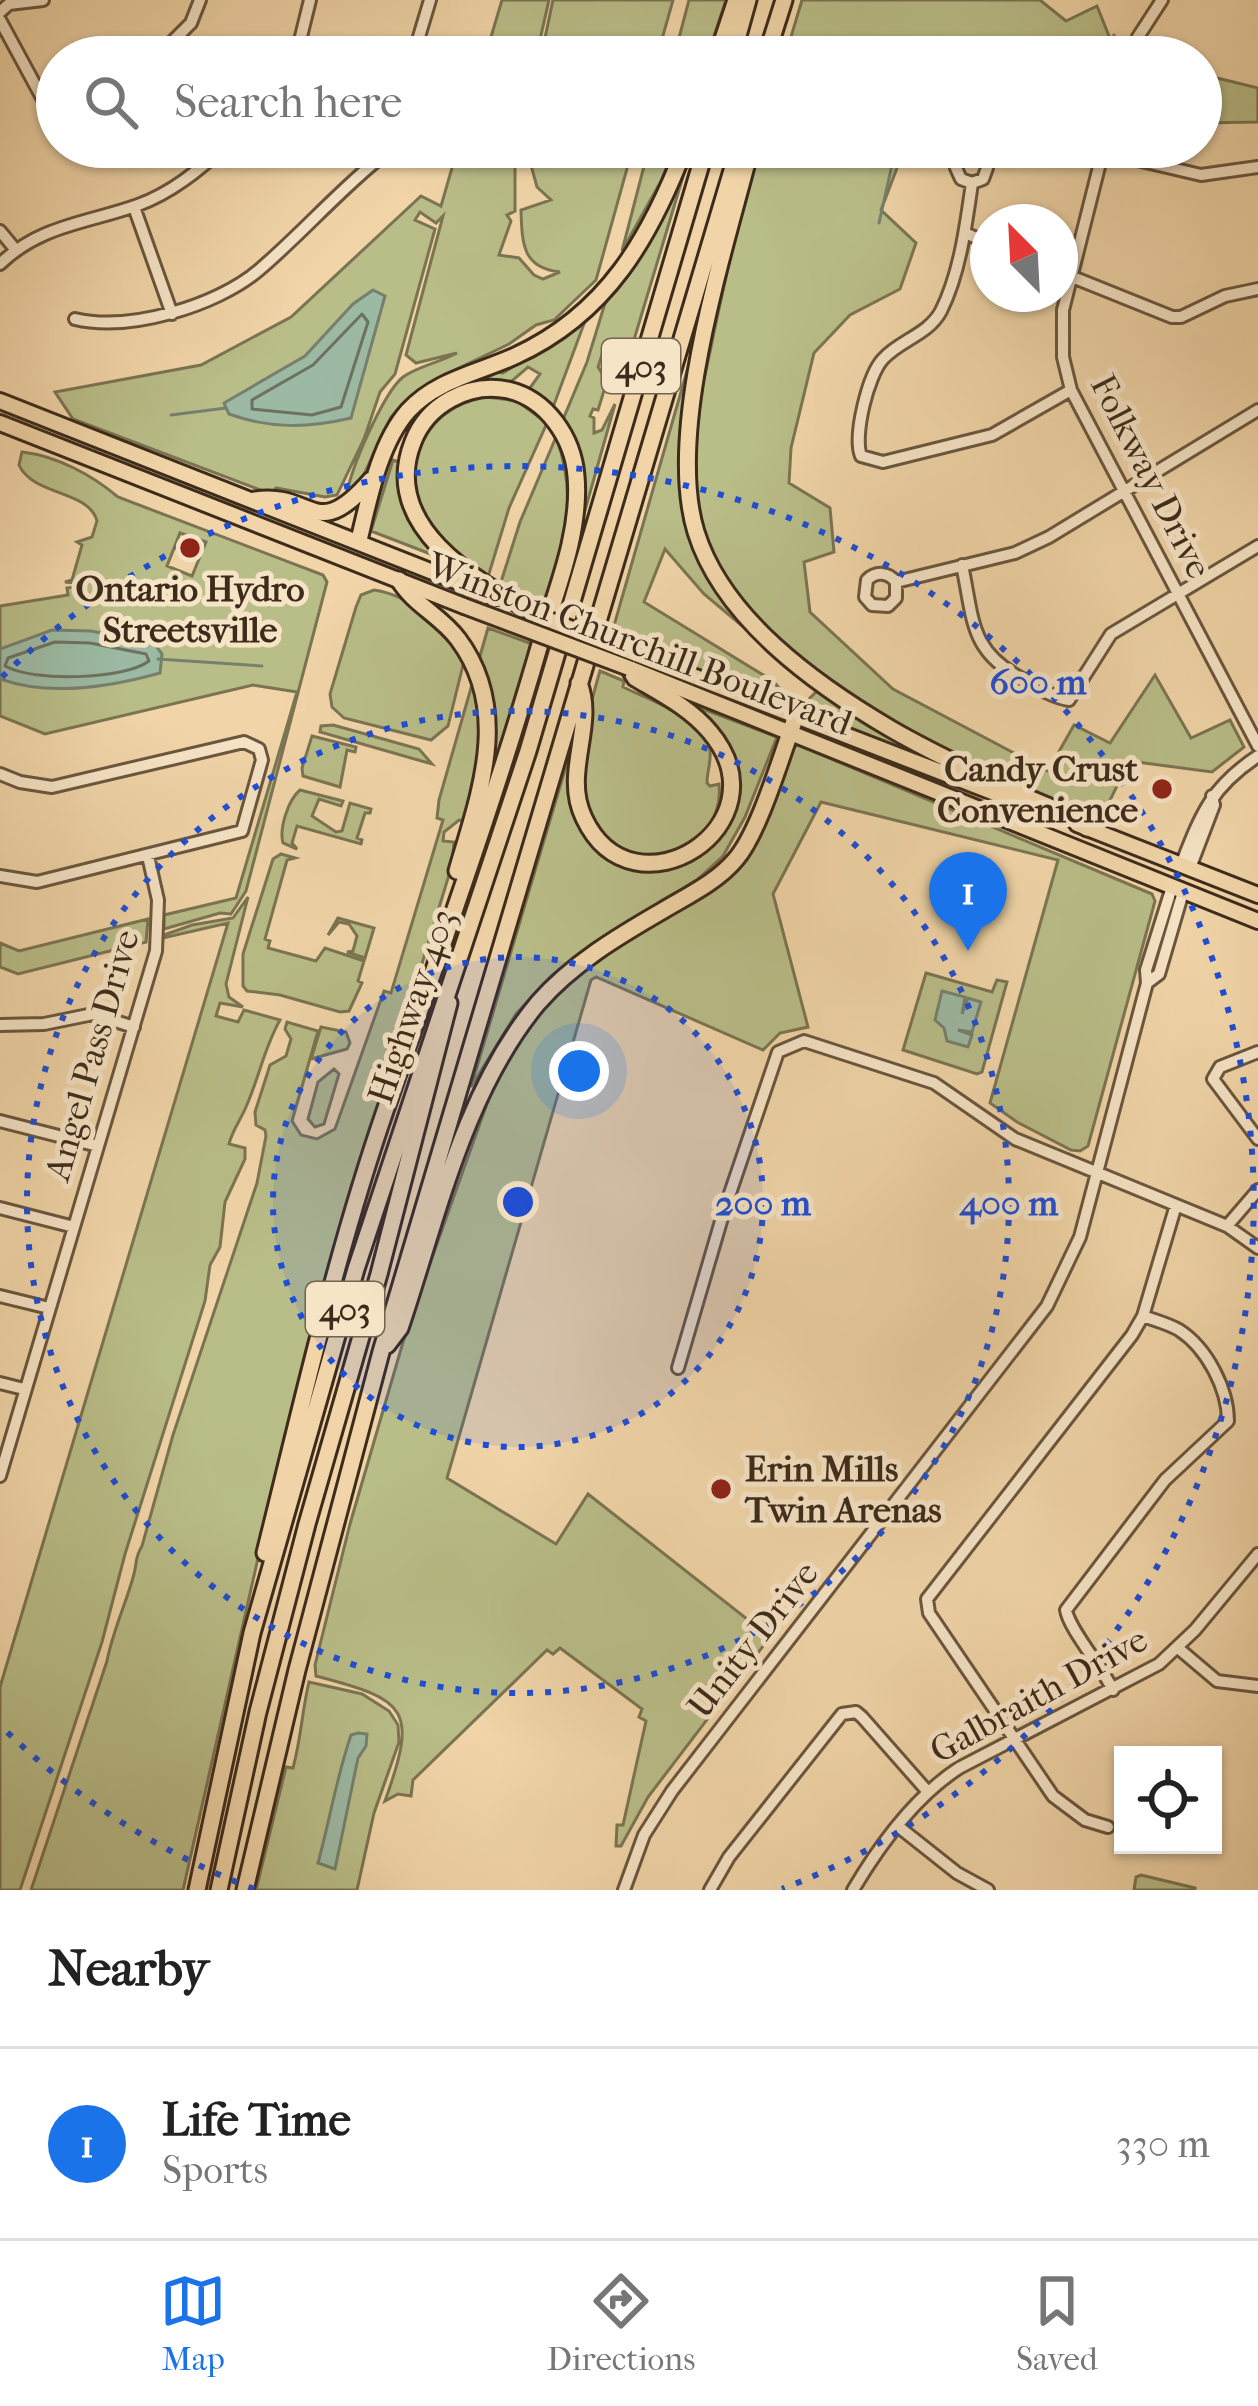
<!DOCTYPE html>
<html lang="en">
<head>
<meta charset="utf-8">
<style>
	body { margin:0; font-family:"IM FELL French Canon",serif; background:#f6f6f6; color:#222 }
	.controls { position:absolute; right:36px; bottom:36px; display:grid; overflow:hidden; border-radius:0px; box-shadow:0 3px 9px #0004 }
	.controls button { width:108px; height:108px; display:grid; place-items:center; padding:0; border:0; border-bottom:3px solid #e0e0e0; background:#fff; color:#222; font:60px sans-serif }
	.compass { position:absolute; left:970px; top:204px; width:108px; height:108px; border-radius:50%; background:#fff; box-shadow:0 3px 9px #0004; rotate:336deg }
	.you { position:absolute; left:579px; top:1071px; width:42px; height:42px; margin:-30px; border:9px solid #fff; border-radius:50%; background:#1a73e8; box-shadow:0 0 0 18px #1a73e833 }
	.badge { display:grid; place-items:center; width:78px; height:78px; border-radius:50%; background:#1a73e8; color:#fff; font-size:39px; font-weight:700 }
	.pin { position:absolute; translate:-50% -99px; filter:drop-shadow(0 3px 6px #0008) }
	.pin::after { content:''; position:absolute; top:63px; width:42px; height:36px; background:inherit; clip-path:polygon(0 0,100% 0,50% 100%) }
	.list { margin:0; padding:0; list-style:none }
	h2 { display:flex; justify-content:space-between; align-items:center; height:156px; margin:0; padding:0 48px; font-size:51px }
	h2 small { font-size:39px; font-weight:400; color:#767676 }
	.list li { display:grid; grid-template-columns:78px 1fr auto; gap:36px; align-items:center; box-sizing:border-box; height:192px; padding:0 48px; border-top:3px solid #e0e0e0 }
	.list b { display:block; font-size:45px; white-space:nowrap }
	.list p { margin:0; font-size:39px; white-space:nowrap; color:#767676 }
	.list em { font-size:39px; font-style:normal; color:#767676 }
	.icon { flex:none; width:66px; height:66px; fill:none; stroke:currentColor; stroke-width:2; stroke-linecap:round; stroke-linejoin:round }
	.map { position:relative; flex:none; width:1258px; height:1890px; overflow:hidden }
	.search { position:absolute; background:#fff; box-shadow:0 3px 9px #0004; left:36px; right:36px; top:36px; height:132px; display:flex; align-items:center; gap:30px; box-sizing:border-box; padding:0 42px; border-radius:66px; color:#767676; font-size:45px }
	.sheet { height:348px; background:#fff }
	nav { display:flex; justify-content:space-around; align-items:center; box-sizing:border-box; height:168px; border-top:3px solid #e0e0e0; background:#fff; font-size:33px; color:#767676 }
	nav a { display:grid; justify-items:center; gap:6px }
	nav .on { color:#1a73e8 }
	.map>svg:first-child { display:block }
</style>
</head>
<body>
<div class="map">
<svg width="1258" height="1890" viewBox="0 0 1258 1890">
	<rect width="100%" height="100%" fill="#f1d5a8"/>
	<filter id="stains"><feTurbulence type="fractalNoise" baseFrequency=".00167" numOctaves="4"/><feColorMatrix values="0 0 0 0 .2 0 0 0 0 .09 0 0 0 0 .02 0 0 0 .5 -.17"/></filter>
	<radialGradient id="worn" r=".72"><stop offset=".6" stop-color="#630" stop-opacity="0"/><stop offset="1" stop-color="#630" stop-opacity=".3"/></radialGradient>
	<path fill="#b9bd88" stroke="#7b7452" stroke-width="3" fill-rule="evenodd" d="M502,0H549L536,57H485Z
		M553,0H673L657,57H541Z
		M689,0H726L707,57H674Z
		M802,0H1040L1066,21L1097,6L1109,36L1102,57H785Z
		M1201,74L1258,88V122L1201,123Z
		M458,147H515V211L507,215L511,221L499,255L519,258L534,275L543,279L560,272C523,268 522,245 521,210L551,200L537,187L526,147H633L596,280L554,320L536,325L509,344L434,380L411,396L391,417L357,489L346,499C347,475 384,392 403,377C418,366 441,362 457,353L416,363L406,355L443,216L436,223L420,212L415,220L435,229L395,374L380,392L364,439L337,495L325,497L276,488L271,494L73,419L55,392L201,365L291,317L421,196L441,206Z
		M649,147H675L661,181L622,251Z
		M759,147H905L881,210L916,243L900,289L850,315L814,353L791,448L789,483L830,508L834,552L804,562L810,612L893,689L1048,771L1074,725L1110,743L1155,675L1191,738L1230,720L1244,747L1212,772L1129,761L1099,823C969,768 713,656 693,497C687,449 700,399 710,352C724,283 739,214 759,147Z
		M688,160L630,353L620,361L603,352L598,367L607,381L598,410L593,409L590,416L594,418V433L602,430L615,404L584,514L580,512L562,422L587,362L606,300L650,242Z
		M585,321L552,410L527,392L540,374L528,367L506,386L466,387L465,384L496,372L503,373Z
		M703,329L689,525L766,646L704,594L665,549L644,602L773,681L785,695L786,704L611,636L693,350Z
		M486,397L517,401L547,423L509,508L488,577C470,566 449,553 435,536C394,481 417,408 486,397Z
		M556,437C580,502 562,546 542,607L500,585L520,522Z
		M22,452C57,456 92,475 118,497L323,575L327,582L246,891L231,914L220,913L164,929V915L236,898L297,692L253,685L45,734L0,716V606L68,595L67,588L75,587V583L65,582L72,580L82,545L77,542L92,537L97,521C89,490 33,496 19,465ZM180,533L206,542L192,576L167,566Z
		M393,460L403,464L436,552L433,555L371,531Z
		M374,590C415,596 443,628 464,661L448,726L431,740L344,718L332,707L330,694L356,607L361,595Z
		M488,628L532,644L486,798L478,663Z
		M600,671L624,681L623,687C647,699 700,717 709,745C713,757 707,770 707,783L710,786L719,784C727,860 607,883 585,810C573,767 588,712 600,671Z
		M473,681C486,731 476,772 464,821L459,820L444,832L443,841L454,842L452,865L338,1240L275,1483L183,1890H31L107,1661C113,1630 126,1604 134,1574C137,1562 135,1557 142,1546L173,1435L257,1183L266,1136L265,1130L256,1125L255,1112L270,1065L286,1056L291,1039L285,1029L287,1022L318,1031L292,1121L301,1135L317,1139L335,1129L384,991L391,993L443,820L437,818L439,800Z
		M820,688L937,762L799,709Z
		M690,704L777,737L745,817L723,856L698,879L588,948L551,976L516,1014L471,1087L572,746C567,786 568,821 600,849C607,855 615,861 625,862C648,863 676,856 699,853L735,785Z
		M333,725L419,749L432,764L320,732L321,726Z
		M312,736L356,747L355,752L347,750L340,787L303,776L302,768Z
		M798,745L1152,894L1155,901L1088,1146L1080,1151L1071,1150L1017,1122L990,1103L1058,860L821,802L773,894L808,1027L780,1033L763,1050L596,977L591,980L447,1478L556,1544L588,1494L770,1637L648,1797L621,1846H616L617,1825H623L646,1721L639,1717L642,1709L560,1648L553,1654L547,1650L413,1780L411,1796L398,1794L385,1801C418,1709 408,1700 316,1676L315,1665L350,1524L408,1325L489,1098L509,1056L527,1028L566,984L600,958L719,884L792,748Z
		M300,790L343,801L341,806L319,799L312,816L336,832L342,831L350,803L371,809L370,813H365L357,838L362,840L361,844L297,826L292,843L297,849L283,843C279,829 288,800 300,790Z
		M281,854L295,858L287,860L265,939L270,941L268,948L316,961L325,948L364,961L358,981L362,983L349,1011L340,1012L280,995L247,991L243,986V954L273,859Z
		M248,897L226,984L229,997L243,1007L220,1003L216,1016L238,1022L244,1010L280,1020C264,1048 259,1078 246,1107C241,1119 232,1131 229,1144L245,1148V1159L225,1202L220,1247L210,1265L205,1301L125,1554L102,1642L20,1890H0V1687L228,923L163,938L164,935L192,925L233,918Z
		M338,918L374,928L365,958L347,952L353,951L357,936L349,924L339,922L328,935Z
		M148,919L146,942L18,974L0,967V943L19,951Z
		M926,973L992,992L997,980L1007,982L982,1072L977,1074L903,1050Z
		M321,1027L346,1032L350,1043L347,1049L311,1059Z
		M334,1069L339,1074L324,1124L315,1127L308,1119L318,1082Z
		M309,1682L362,1694L389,1711L398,1725L399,1742L374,1813L357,1890H256L286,1767L293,1768C301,1739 302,1711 309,1682Z
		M1141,1875L1195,1888V1890H1134L1136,1877Z"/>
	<path fill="#9cb9a3" stroke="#76806d" stroke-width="3" d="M373,290L385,296L351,418C309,428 270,429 229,414L224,403L305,356L353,304Z
		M52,630L91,631L154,643L162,654L160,673C110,687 50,697 0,679V649Z
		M942,991L965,997L962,1014L968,998L981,1002L972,1032L958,1030L972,1035L968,1047L947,1041L944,1028L935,1020Z
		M358,1733L367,1734L366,1746L358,1758L335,1869L318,1863C330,1819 336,1779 351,1735Z"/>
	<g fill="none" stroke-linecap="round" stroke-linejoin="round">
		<path stroke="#6c725f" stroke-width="3" d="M362,314L368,322L341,407L312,415L252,409V400L313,365Z
			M55,642L90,643L146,654L149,661C124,680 33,682 5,666L8,658Z"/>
		<path stroke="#76806d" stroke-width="3" d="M1108,57L1114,35
			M879,223L896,147
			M171,415L226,408
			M158,659L262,666"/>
		<g stroke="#6a563e" stroke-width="16">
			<path id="minor" d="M0,12L9,4L43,0
				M0,20L46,105L57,111
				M157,57L191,23L200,0
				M296,57L310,0
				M413,57L430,0
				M1131,57L1138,37L1162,0
				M1104,147L1063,310V357L1071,390L1258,746
				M1103,152L1201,175L1258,167
				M972,183L961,179L956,168L960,157L971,153L982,157L987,168L983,179L972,183C966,225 960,273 941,311C928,335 900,340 883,359C868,375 853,436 861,456L883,462L992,435L1071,390
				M134,207L172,314
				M0,231L15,249
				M965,233L988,243
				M0,264C40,225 88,223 138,205C171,193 198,171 224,147
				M1060,272L1172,317H1181L1225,296L1258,289
				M75,319C129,332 217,306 259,270C299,236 334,196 375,162L385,147
				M962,565C974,621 969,651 1024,680C1038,688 1052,697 1069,700L1111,634L1258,546
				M896,582V598L888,606L872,605L865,597L867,580C876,571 888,572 896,582L1015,553L1049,537L1258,410
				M0,774L20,782L52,787L244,742L259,749L262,760L242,831L37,882L0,876
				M1181,865C1201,814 1211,787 1258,756
				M1190,868L1214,805L1212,796
				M1147,983L1159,974L1183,892
				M0,1025L44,1024L93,1014L134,1027
				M1258,1052L1220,1067L1213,1079L1258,1139
				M0,1121L98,1146
				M0,1208L74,1227
				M1227,1226L1258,1190
				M0,1296L49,1308
				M678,1368L724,1211L778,1052L804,1041L934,1083L1015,1139L1227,1226L1258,1248
				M0,1383L24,1389
				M0,1476L156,951L158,900L148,856
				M1178,1648L1217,1681L1258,1686
				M1113,1690C1102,1667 1069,1629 1066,1610L1165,1480L1228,1421C1228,1389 1207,1348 1179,1330C1169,1324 1154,1320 1143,1316
				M899,1827L957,1873L988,1890
				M1108,1827L1085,1820L1053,1796L929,1613L927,1599L1132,1335L1143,1316L1176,1205
				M624,1890L644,1835L672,1791L1047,1306L1080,1237L1147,983L1146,970L1172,887
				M710,1890L729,1857L842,1714L856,1712L862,1717L928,1792
				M853,1890C879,1846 916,1796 959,1768L1159,1664L1195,1630L1258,1554"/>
		</g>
		<g stroke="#3d2b1b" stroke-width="20">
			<path id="major" d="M0,401L496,597
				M0,423L464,606
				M636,654L1039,810
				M629,668L1258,921
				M1077,824L1258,895"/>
		</g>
		<g stroke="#3d2b1b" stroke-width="21">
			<path id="highway" d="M717,57L736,0
				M732,57L748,0
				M766,57L784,0
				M751,147C725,250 665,431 696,532C723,619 816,685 891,729C934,754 978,774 1022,795C1043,805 1069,813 1087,828
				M255,500C313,491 314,545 371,480
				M359,540C369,499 379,444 408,411C436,380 478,373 515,356C607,314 650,238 685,147
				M399,580C413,604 441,616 458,639C512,711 479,795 457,871
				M579,683C596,726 562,773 584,818C633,923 788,825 710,732C690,708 662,694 635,678L629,668
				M387,1345L400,1328C437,1219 463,1093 538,1003C572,964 617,937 662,911C687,896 717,882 736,859C760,831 782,753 796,716
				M265,1553C302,1404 336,1253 386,1108C439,954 495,800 540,644C556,591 581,532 576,476C573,438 547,399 508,390C468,382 427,405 413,442C379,528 479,582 539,616
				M197,1890L252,1633L356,1269L528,751L706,147
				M219,1890L258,1712L307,1524L379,1274L449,1003
				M245,1890L297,1670L381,1352L739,147"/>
		</g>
		<use href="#minor" stroke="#f6e4c6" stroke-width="10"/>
		<use href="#major" stroke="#f1d5a8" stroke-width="14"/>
		<use href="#highway" stroke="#f1d5a8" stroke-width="15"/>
		<g stroke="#3d2b1b" stroke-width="20" stroke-linecap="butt">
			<path id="major-bridge" d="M464,606L629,668
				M539,616L636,654"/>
		</g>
		<use href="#major-bridge" stroke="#f1d5a8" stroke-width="14"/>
	</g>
	<circle cx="518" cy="1202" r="245" fill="#1d4ed8" fill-opacity=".12"/>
	<g fill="none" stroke="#1d4ed8" stroke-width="6" stroke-dasharray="6 12">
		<circle cx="518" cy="1202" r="245"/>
		<circle cx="518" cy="1202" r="491"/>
		<path d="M254 1889A736 736 0 0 1 2 1727M2 677A736 736 0 1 1 782 1889"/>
	</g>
	<g fill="#8f2418" stroke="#f6e4c6" stroke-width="4.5">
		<circle cx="190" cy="548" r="12"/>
		<circle cx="1162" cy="789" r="12"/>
		<circle cx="721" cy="1489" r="12"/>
	</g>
	<g text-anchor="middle" stroke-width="10" stroke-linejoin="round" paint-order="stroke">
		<g fill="#f6e4c6" stroke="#74624e" stroke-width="3">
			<rect x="602" y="339" width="78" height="54" rx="9"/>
			<rect x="306" y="1282" width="78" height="54" rx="9"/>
		</g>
		<g font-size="33" font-weight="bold" fill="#3d2b1b">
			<text x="641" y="378">403</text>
			<text x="345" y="1321">403</text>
		</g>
		<g font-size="36" fill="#3d2b1b" stroke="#f6e4c6">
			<text transform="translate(1152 476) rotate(63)" y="13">Folkway Drive</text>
			<text transform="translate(640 643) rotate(21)" y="13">Winston Churchill Boulevard</text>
			<text transform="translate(411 1006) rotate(-71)" y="13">Highway 403</text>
			<text transform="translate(91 1055) rotate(-74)" y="13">Angel Pass Drive</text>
			<text transform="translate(752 1639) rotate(-52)" y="13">Unity Drive</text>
			<text transform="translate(1038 1694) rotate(-29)" y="13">Galbraith Drive</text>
		</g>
		<g font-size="36" font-weight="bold" fill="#3d2b1b" stroke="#f6e4c6">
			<text x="190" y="601">Ontario Hydro<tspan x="190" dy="41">Streetsville</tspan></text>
			<text x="1138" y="781" text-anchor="end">Candy Crust<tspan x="1138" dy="41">Convenience</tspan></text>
			<text x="745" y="1481" text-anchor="start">Erin Mills<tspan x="745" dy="41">Twin Arenas</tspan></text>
		</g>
	</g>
	<circle cx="518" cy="1202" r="18" fill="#1d4ed8" stroke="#f6e4c6" stroke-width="6"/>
	<g font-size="36" text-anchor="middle" font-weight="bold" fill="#1d4ed8" stroke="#f6e4c6" stroke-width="10" stroke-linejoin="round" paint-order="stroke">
		<text x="1038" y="694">600 m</text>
		<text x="763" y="1215">200 m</text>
		<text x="1009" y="1215">400 m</text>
	</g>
	<rect width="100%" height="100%" filter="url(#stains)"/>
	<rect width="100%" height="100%" fill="url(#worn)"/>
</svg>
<div class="controls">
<button><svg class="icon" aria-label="locate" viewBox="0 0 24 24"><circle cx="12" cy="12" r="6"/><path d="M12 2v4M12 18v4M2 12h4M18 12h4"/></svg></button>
</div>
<svg class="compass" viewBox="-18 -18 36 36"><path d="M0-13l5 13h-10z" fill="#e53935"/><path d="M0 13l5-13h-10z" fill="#767676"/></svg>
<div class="you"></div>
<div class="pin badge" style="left:968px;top:951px">1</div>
<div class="search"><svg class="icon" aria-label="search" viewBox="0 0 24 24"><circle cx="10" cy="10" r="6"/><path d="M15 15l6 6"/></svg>Search here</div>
</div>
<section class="sheet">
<h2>Nearby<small></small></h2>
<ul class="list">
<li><span class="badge">1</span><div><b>Life Time</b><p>Sports</p></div><em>330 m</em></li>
</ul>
</section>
<nav>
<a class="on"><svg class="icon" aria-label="map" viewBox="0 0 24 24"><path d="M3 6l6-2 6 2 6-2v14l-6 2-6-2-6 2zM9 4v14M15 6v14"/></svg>Map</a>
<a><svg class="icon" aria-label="directions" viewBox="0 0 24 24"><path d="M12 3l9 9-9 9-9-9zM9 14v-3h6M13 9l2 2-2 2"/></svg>Directions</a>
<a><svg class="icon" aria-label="saved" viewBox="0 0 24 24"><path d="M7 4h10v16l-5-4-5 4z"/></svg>Saved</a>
</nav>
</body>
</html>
